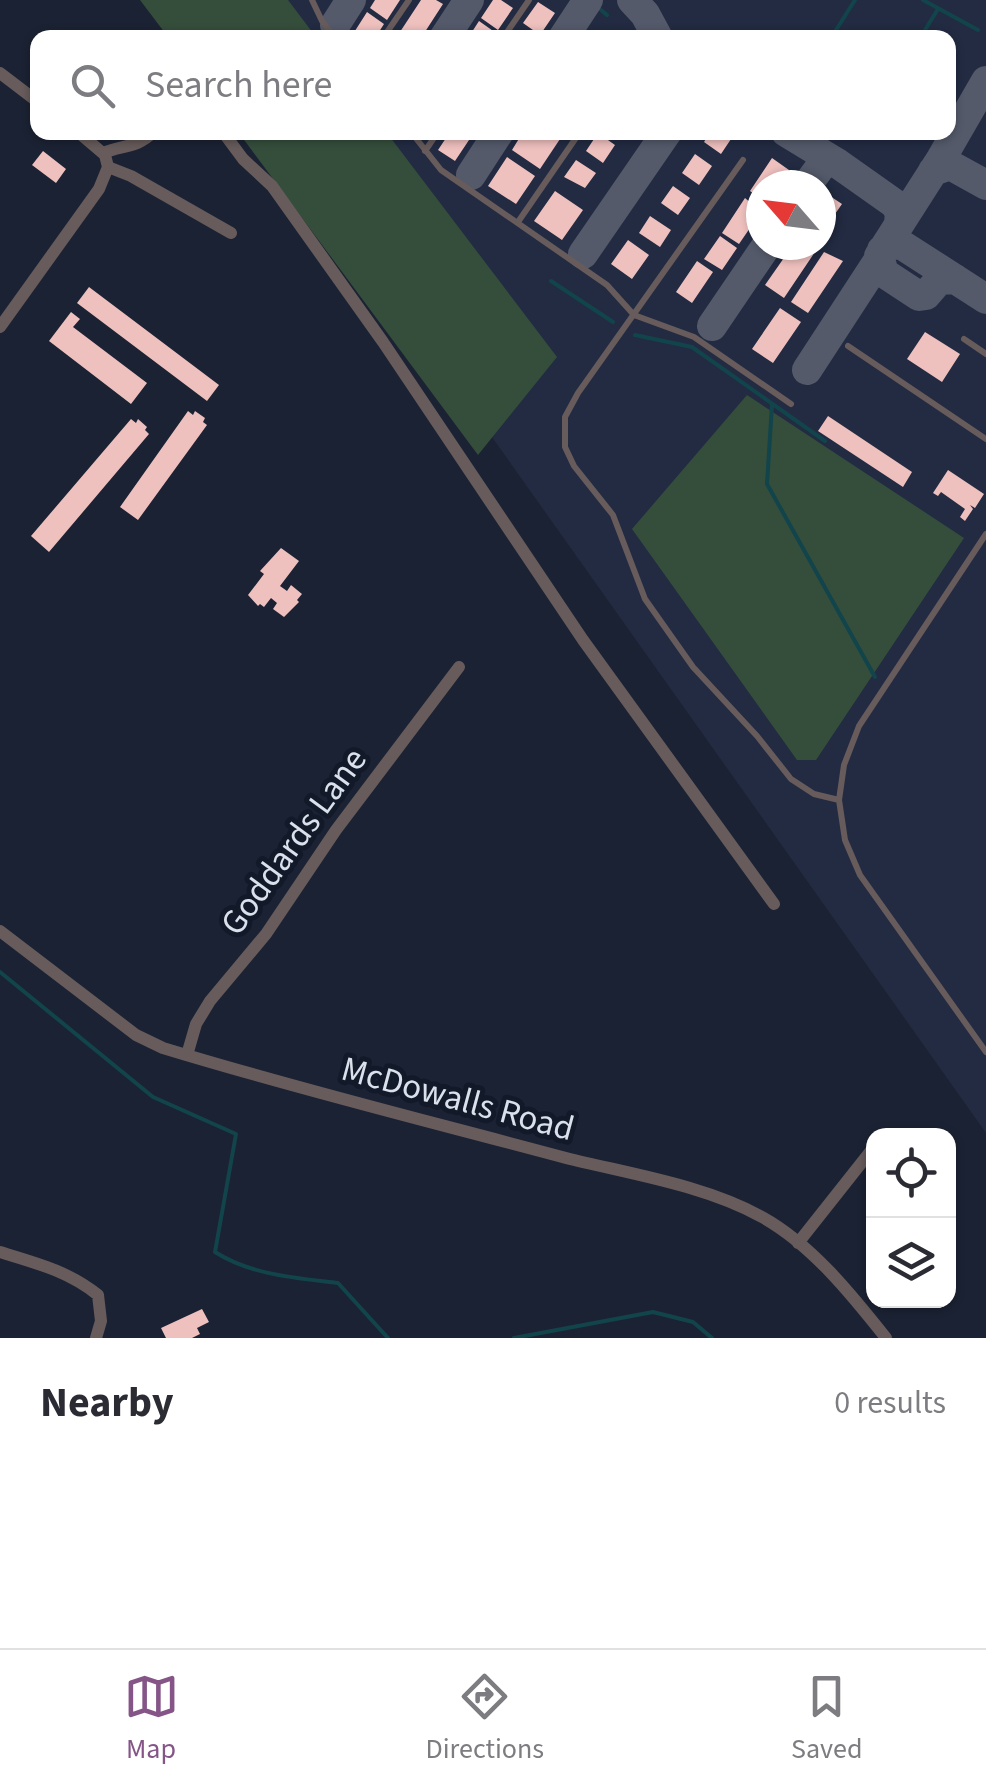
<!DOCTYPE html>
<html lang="en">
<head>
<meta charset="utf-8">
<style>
	body { margin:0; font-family:"Source Sans 3",sans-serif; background:#f7f7f7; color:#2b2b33 }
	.controls { position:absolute; right:30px; bottom:30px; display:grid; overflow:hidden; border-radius:20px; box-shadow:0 2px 8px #0004 }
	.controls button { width:90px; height:90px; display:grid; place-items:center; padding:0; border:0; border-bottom:2px solid #e1e1e2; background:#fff; color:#2b2b33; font:50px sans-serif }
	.compass { position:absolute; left:746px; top:170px; width:90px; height:90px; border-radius:50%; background:#fff; box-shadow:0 2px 8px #0004; rotate:298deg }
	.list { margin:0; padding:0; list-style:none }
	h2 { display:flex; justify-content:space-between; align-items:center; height:130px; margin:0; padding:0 40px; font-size:42px }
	h2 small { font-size:32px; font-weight:400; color:#7c7c81 }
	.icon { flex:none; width:55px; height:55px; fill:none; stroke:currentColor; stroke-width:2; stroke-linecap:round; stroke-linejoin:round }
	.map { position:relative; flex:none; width:986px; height:1338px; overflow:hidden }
	.search { position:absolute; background:#fff; box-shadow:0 2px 8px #0004; left:30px; right:30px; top:30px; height:110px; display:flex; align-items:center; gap:25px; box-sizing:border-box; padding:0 35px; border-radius:20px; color:#7c7c81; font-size:38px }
	.sheet { height:310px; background:#fff }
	nav { display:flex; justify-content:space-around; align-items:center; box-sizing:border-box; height:140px; border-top:2px solid #e1e1e2; background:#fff; font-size:28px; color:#7c7c81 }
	nav a { display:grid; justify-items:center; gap:5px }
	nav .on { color:#855588 }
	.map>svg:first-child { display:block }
</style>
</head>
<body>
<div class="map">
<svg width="986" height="1338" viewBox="0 0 986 1338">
	<rect width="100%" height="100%" fill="#1b2233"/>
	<path fill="#222b42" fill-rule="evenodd" d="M182,0H986V1133L276,133L948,132V38L208,37ZM761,185H821V245H761Z"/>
	<path fill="#354e3c" d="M140,0H288L316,37H168Z
		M239,133H387L557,357L478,455Z
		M747,395L964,538L816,760H797L632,529Z"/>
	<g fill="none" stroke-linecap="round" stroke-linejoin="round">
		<path stroke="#12444c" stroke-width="4" d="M923,0L978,30
			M601,10L607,15
			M831,38L855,0
			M920,38L938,9
			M551,281L613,322
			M635,335L692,347L825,441
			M772,405L767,484L875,677
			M0,972L153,1097L236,1134L215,1252C251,1275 296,1278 338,1283L388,1338
			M514,1338L653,1312L693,1322L712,1338"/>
		<path stroke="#545a6a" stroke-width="30" d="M632,0L645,14L658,38
			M335,25L351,0
			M444,38L469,0
			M563,38L588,0
			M786,132L837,163L895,204L900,213L899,223
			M933,171L950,165L986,185
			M471,175L499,132
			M807,185L824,162L837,163
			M882,250L891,244L902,245L986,299
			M583,254L667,132
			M955,279L939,280L926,295L919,296L884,273L879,256L941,159L986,81
			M712,326L767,245
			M807,370L878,261"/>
	</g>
	<path fill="#eec0be" d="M375,0H400L387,20L370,8Z
		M421,0H436L443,4L421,38H396Z
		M493,0H501L513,8L498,30L481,18Z
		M538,2L555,13L540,35L523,23Z
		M367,12L384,24L375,38H358L353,34Z
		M479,21L496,33L493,38H468Z
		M450,132H458L469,140L455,161L438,150Z
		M523,132H556L562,136L540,169L512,150Z
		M710,132H727L733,136L721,154L704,142Z
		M598,133L615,145L603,163L586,151Z
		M43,151L66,169L56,183L32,165Z
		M695,154L712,166L699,185L682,173Z
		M507,157L535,176L516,204L488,186Z
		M772,158L789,170L779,185H761V199L750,191Z
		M576,160L596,173L585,188L564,177Z
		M673,186L690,198L678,215L661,203Z
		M555,191L583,210L562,240L534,221Z
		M827,194L842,204L821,234V203Z
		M745,198L761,212L739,244L722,233Z
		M650,216L671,230L660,247L639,233Z
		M720,236L737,248L722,270L704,259Z
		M628,240L649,255L632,279L611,264Z
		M793,245L819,246L784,298L765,285Z
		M824,252L843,261L808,313L791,302Z
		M697,261L713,272L692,303L676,292Z
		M89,287L219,385L207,401L77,303Z
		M780,308L801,322L773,363L752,349Z
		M71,312L80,319L73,327L147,383L131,404L49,341Z
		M925,332L960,354L942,382L907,359Z
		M188,411L193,415L195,411L205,418L203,422L207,425L138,520L120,507Z
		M828,416L912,472L903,487L818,431Z
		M131,419L136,423L138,419L147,427L145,430L149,434L49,552L31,536Z
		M948,470L984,494L975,508L970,505L973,509L965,521L960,517L965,509L941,492L938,496L933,493Z
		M281,548L299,561L280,586L287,591L291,585L302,594L297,600L299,602L284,617L273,609L277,603L271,598L264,607L260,604L258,606L248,595L264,574L260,571Z
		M202,1309L209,1322L197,1328L200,1334L192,1338H166L161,1328Z"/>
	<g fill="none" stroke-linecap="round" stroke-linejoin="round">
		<path stroke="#675b5b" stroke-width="6" d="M312,0L322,21L335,38
			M383,38L409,0
			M503,38L529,0
			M411,132L441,170L607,285L634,315L694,337L791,404
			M425,151L438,132
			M743,160L578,393L565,417V447L574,466L613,515L645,599L693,667L757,736L791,779L814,794L839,800
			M518,222L580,132
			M964,339L986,354
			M848,346L986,439
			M986,534L859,726L844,765L839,800L845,840L860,875L986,1052"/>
		<path stroke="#675b5b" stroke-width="12" d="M0,73L38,102
			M223,132L243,159L272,186L383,342L583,640L774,904
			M103,153C122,145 138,148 153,132
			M108,167L131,176L231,233
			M0,327L99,189L108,167L105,155L78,132
			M0,931L136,1035L163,1048C297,1089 432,1122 566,1158C630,1174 704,1185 762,1217C811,1244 852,1295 886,1338
			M187,1055L196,1024L210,1001L266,934L336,830L459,667
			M798,1243L874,1147
			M0,1252C36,1263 68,1271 98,1295L101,1321L96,1338"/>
	</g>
	<g text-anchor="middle" stroke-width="10" stroke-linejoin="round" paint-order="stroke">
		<g font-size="35" fill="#dbe1ec" stroke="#121929">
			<text transform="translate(293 841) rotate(-54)" y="12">Goddards Lane</text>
			<text transform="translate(458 1098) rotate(15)" y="12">McDowalls Road</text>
		</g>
	</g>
</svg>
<div class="controls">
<button><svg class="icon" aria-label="locate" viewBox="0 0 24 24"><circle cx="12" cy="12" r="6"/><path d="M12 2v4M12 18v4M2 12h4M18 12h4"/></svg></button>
<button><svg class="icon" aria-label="layers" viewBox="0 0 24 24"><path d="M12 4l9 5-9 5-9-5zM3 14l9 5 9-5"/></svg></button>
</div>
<svg class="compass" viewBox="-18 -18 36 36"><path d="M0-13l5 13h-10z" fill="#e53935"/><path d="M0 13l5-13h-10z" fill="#7c7c81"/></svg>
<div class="search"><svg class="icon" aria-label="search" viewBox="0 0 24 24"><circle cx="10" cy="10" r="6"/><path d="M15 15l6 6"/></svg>Search here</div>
</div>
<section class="sheet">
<h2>Nearby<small>0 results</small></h2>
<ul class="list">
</ul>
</section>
<nav>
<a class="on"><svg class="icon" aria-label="map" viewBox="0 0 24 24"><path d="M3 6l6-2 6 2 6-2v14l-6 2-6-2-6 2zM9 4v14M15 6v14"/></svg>Map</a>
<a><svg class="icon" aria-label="directions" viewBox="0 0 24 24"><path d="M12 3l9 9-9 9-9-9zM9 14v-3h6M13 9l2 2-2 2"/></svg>Directions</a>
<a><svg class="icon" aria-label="saved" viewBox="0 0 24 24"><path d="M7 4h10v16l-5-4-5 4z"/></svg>Saved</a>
</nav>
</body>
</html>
